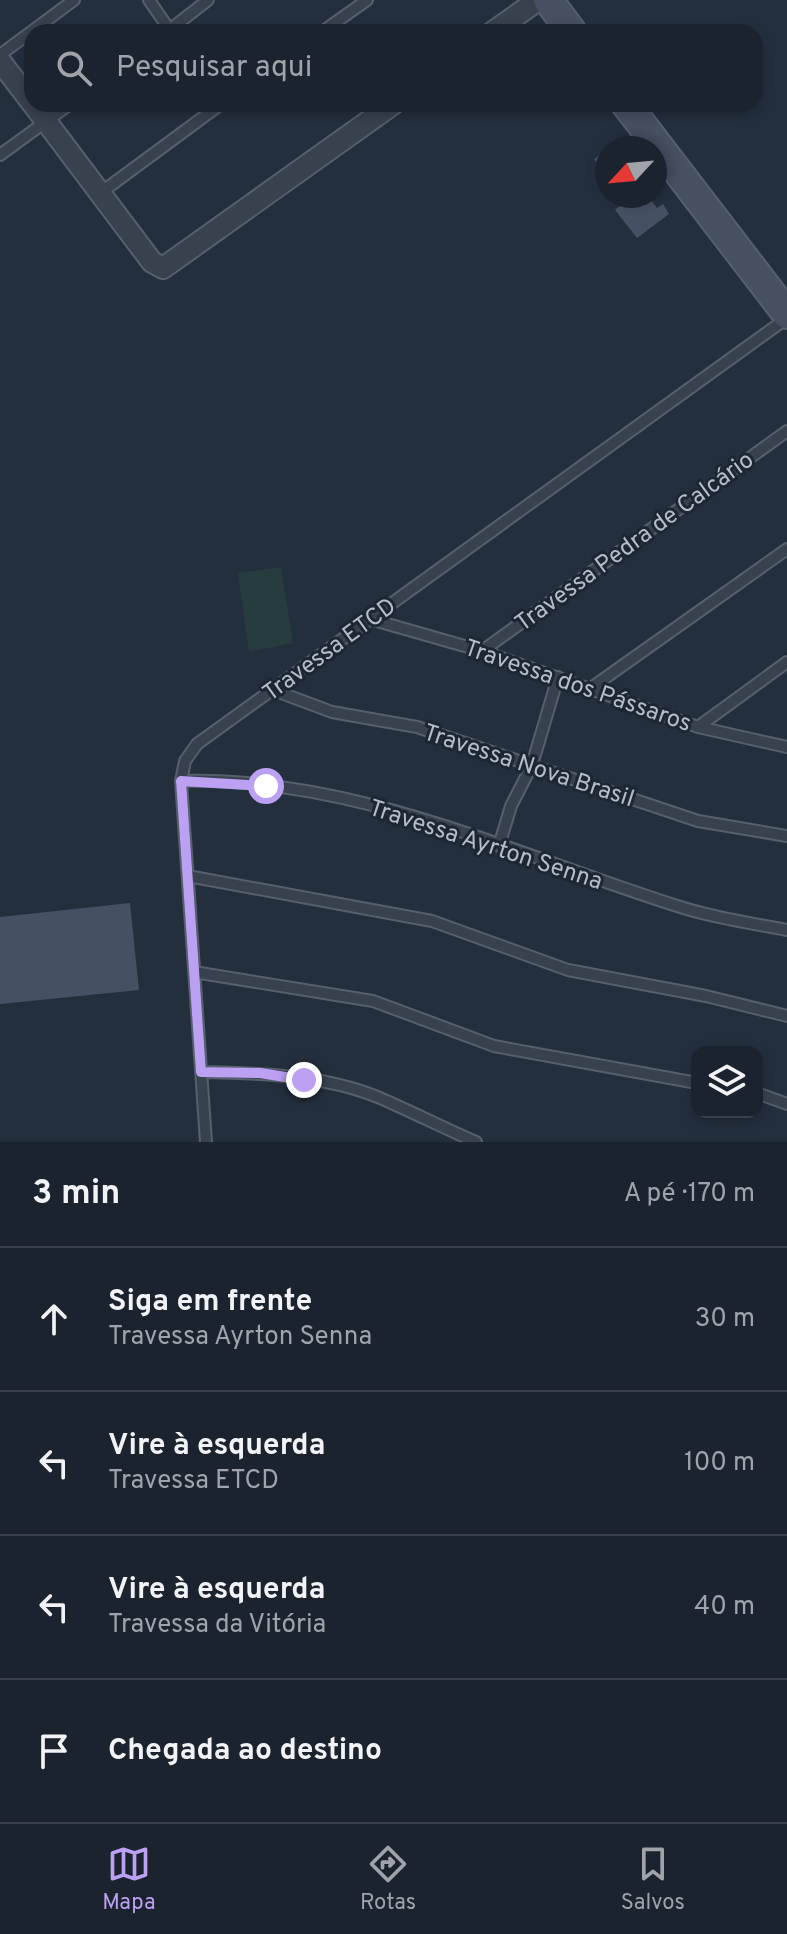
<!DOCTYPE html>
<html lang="pt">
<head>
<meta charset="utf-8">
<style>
	body { margin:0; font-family:Overpass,sans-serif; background:#242b36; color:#f1f3f6 }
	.controls { position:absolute; right:24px; bottom:24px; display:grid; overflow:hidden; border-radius:16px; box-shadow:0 4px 12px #0003 }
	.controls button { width:72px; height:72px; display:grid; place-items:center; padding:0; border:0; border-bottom:2px solid #39404a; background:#1b232e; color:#f1f3f6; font:40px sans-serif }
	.compass { position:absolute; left:595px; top:136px; width:72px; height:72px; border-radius:50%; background:#1b232e; box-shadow:0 4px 12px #0003; rotate:244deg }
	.stop { position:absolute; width:24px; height:24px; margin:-18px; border:6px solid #bca0f2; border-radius:50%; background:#fff }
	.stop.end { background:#bca0f2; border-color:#fff; box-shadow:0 2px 8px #0008 }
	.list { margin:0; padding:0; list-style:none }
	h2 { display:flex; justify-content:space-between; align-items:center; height:104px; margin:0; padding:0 32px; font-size:34px }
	h2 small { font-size:26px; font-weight:400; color:#a0a4aa }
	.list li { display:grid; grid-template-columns:52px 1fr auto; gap:24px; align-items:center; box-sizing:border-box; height:144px; padding:0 32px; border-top:2px solid #39404a }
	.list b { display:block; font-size:30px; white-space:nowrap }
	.list p { margin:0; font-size:26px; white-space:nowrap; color:#a0a4aa }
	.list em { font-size:26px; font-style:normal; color:#a0a4aa }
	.icon { flex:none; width:44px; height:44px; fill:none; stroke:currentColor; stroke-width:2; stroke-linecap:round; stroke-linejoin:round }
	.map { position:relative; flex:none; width:787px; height:1142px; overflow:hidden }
	.search { position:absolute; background:#1b232e; box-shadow:0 4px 12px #0003; left:24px; right:24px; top:24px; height:88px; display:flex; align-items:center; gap:20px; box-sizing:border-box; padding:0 28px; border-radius:24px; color:#a0a4aa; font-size:30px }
	.sheet { height:680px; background:#1b232e }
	nav { display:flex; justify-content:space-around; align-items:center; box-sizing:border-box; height:112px; border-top:2px solid #39404a; background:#1b232e; font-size:22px; color:#a0a4aa }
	nav a { display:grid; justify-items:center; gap:4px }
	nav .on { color:#bca0f2 }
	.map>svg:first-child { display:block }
</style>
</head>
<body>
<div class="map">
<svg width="787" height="1142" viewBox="0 0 787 1142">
	<rect width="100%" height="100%" fill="#242f3e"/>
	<path fill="#263c3f" d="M281,567L293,643L249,652L238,573Z"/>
	<path fill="#455162" d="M607,151V198L596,181L605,174L594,159Z
		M616,196H648L657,208L663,204L669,214L637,238L615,210L622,204Z
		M130,903L139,990L0,1004V917Z"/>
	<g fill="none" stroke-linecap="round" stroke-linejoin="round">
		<g stroke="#565f6c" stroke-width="14">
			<path id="lane" d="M149,0L171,32
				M167,32L208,0
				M322,32L367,0
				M0,55L74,0
				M0,155L70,104
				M99,194L221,104
				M370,619L482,651L698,727L787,747
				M482,651L787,431
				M591,688L787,549
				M273,690L332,712L417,727L698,821L787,836
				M698,727L787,662
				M181,781C353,776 514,854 674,905C710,917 750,923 787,930
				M499,846L511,806L532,765L558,677
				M188,876L432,921L568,970L706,996L787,1016
				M194,972L373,1001L494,1046L697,1083
				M201,1072C260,1073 325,1075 380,1098C412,1112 444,1128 476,1142
				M757,1093L787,1104
				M206,1142L181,781L185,761L197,744L787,318"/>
		</g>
		<g stroke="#565f6c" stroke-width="24">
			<path id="street" d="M493,32L538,0
				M0,61L32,103
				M33,104L152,262L163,268L393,104"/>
		</g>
		<g stroke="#565f6c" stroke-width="32">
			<path id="secondary" d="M548,0L572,32
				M626,104L787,314"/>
		</g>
		<use href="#lane" stroke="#38414e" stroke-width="10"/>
		<use href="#street" stroke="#38414e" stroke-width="20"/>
		<use href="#secondary" stroke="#465061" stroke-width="28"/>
	</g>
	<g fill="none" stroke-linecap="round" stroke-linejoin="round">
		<path stroke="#bca0f2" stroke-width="10" d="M266,786L181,781L201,1072L260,1073L304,1080"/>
	</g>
	<g text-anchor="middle" stroke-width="6" stroke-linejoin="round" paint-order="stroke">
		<g font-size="24" fill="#b4bcc9" stroke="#1d2633">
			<text transform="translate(634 541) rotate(-36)" y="8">Travessa Pedra de Calcário</text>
			<text transform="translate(329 649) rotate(-36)" y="8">Travessa ETCD</text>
			<text transform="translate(578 685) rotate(19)" y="8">Travessa dos Pássaros</text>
			<text transform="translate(529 765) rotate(18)" y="8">Travessa Nova Brasil</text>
			<text transform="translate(486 844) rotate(18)" y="8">Travessa Ayrton Senna</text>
		</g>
	</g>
</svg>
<div class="controls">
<button><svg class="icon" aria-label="layers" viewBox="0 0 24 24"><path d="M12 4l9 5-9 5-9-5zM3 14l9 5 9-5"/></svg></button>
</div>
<svg class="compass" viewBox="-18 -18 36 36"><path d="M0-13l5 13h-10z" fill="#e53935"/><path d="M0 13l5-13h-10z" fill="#a0a4aa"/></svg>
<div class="stop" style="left:266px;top:786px"></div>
<div class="stop end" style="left:304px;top:1080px"></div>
<div class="search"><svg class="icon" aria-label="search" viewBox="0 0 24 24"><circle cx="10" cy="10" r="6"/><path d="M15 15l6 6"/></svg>Pesquisar aqui</div>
</div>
<section class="sheet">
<h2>3 min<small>A pé · 170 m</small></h2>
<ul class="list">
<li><svg class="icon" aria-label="ahead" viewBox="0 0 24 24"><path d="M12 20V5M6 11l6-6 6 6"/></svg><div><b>Siga em frente</b><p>Travessa Ayrton Senna</p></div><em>30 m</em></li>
<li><svg class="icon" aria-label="left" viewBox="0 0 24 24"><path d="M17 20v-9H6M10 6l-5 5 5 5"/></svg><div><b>Vire à esquerda</b><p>Travessa ETCD</p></div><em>100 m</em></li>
<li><svg class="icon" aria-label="left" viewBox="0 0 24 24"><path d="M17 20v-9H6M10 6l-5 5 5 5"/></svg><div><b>Vire à esquerda</b><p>Travessa da Vitória</p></div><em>40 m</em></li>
<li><svg class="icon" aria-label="arrive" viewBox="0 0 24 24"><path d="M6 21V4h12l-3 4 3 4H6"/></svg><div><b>Chegada ao destino</b></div></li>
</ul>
</section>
<nav>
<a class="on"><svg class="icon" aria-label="map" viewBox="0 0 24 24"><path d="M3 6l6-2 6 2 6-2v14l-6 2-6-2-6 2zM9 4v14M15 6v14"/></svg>Mapa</a>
<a><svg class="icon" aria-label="directions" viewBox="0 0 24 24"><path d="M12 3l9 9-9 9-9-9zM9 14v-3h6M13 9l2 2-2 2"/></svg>Rotas</a>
<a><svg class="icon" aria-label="saved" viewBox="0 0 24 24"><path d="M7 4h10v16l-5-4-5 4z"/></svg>Salvos</a>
</nav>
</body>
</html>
